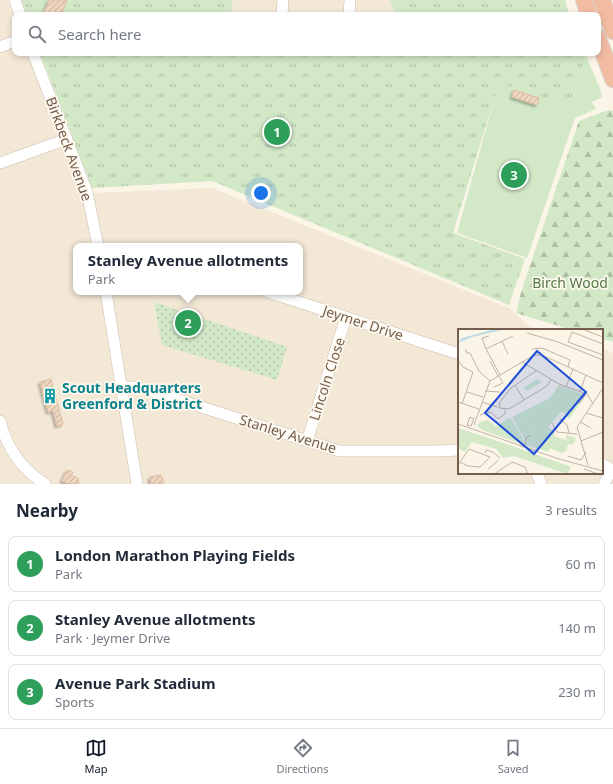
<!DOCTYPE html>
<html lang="en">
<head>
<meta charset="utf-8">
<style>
	body { margin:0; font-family:"Noto Sans",sans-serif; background:#f6f6f7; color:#1f2937 }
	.you { position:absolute; left:261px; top:193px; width:14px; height:14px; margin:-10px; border:3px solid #fff; border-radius:50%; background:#1a73e8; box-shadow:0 0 0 6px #1a73e833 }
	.badge { display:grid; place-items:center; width:26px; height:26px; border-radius:50%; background:#111827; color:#fff; font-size:13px; font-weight:700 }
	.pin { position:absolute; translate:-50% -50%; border:2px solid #fff; box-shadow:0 1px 4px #0006 }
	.popup { position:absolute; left:73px; top:243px; width:230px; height:52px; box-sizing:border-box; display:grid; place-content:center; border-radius:8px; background:#fff; filter:drop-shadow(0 1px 3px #0005); font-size:13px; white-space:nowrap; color:#747a83 }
	.popup b { font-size:15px; color:#1f2937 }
	.popup::after { content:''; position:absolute; left:50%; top:100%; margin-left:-8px; border:8px solid transparent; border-top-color:#fff }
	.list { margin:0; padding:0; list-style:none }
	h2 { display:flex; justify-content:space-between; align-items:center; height:52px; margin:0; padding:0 16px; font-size:17px }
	h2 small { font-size:13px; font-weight:400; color:#747a83 }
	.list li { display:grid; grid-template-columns:26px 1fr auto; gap:12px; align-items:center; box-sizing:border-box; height:56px; margin:0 8px 8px; padding:0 8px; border:1px solid #e0e1e3; border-radius:8px }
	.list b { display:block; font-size:15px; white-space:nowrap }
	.list p { margin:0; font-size:13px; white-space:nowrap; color:#747a83 }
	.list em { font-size:13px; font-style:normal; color:#747a83 }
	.icon { flex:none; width:22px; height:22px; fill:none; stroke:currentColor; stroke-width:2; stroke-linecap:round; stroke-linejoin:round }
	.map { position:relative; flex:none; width:613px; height:484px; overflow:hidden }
	.search { position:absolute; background:#fff; box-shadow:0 2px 6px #0003; left:12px; right:12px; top:12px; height:44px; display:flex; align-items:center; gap:10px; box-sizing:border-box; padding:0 14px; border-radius:8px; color:#747a83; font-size:15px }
	.sheet { height:244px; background:#fff }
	nav { display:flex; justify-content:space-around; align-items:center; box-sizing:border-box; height:56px; border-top:1px solid #e0e1e3; background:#fff; font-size:11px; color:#747a83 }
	nav a { display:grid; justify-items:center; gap:2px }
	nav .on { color:#111827 }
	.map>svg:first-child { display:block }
</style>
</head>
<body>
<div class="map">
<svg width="613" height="484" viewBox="0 0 613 484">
	<defs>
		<pattern id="grass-tufts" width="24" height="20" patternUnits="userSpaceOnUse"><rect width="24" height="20" fill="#d2e8c7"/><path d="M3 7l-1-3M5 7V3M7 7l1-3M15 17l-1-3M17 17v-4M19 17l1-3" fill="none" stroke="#afbfa4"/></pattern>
		<pattern id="forest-firs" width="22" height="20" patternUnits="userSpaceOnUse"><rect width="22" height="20" fill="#d2e8c7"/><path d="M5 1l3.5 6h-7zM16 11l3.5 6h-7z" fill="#afbfa4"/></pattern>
		<pattern id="garden-dots" width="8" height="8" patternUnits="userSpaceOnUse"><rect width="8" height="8" fill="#d2e8c7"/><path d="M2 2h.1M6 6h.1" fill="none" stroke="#afbfa4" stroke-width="1.8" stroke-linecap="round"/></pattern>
		<pattern id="building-hatch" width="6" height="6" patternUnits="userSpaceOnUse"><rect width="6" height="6" fill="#efd6c1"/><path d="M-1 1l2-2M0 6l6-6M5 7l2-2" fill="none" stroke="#c6b19f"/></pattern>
		<filter id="shadow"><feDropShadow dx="-2" dy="2" stdDeviation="1" flood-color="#0004"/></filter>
	</defs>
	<rect width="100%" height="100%" fill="#fbf5e8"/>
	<path fill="#f3e7d6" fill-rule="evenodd" d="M0,0H8L15,17V53H31L90,193L212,188L509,308L529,326L541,330H459V473H602V349L613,353V484H0ZM76,246H300V292H76Z
		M233,0H390L395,15H231Z"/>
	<path fill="url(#grass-tufts)" d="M21,0H233L231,15H26Z
		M390,0H565L570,15H395Z
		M40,53H585L586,56L570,107L499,83L453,233L525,259L509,305L212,181L92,188Z"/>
	<path fill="url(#forest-firs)" d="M610,110L613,111V342L602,339V330H572L516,313L521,292L579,121L605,111Z"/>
	<path fill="url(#garden-dots)" d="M154,302L287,347L277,380L162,345Z"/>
	<path fill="#d2e8c7" d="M586,56L601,91L602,97L592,102L596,109L575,118L527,258L457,233L499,82L570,107Z"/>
	<path fill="url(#building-hatch)" stroke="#e1bea2" filter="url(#shadow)" d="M49,0H67L61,15H43Z
		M514,90L539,98L537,105L512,97Z
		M51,379L63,424L57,426L53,411L48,412L40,382Z
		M67,470L73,472L71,475L78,478L79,484H69L62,481Z
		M161,475L164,482L160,484H151L150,477Z"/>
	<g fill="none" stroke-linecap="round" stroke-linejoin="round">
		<g stroke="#cdbdae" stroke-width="12">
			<path id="minor" d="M15,0L20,15
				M282,15L283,0
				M349,15L350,0
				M0,47L15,41
				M33,53L87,192L98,246
				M0,163L67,139
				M106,292L137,484
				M268,292L459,354
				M122,387H134L148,390L339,451H439L459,450
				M0,421C7,448 21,469 45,484
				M307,441L346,317
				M602,464L613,470
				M537,473L541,484
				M604,484L612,469"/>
		</g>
		<g stroke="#d8d2cd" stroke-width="18">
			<path id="highway" d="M584,0L589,15
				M602,0L613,31
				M598,38L613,79"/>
		</g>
		<use href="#minor" stroke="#fff" stroke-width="11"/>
		<use href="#highway" stroke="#f2bca2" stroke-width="16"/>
	</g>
	<defs>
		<g id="building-bare" transform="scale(1.2)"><path d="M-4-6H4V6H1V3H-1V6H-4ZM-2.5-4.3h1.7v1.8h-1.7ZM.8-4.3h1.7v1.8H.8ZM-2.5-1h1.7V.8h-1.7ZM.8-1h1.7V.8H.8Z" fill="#0f9aa8" stroke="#fef9ee" stroke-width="2.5" paint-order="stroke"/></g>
	</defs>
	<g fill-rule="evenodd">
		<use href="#building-bare" x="50" y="396"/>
	</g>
	<g text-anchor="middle" stroke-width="3.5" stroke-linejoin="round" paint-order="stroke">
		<g font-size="14" fill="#745d4d" stroke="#fef9ee">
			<text transform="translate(69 149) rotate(70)" y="5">Birkbeck Avenue</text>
			<text transform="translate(363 323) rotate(18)" y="5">Jeymer Drive</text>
			<text transform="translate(327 379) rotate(-72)" y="5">Lincoln Close</text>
			<text transform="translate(288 434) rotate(17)" y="5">Stanley Avenue</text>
		</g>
		<g font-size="14" fill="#517945" stroke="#fef9ee">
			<text x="570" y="288">Birch Wood</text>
		</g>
		<g font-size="14" font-weight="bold" fill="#0d838f" stroke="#fef9ee" text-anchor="start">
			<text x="62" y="393">Scout Headquarters<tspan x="62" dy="16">Greenford &amp; District</tspan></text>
		</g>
	</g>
	<g transform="translate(458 329)">
		<rect width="145" height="145" fill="#fbf5e8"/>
		<path d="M101,56L128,66L111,90L104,82L90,98L97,103L93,116L108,122L104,124L92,119L90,123L72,117L69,111L77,106L66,89L57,94L54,88L92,69ZM0,99L54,117L113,138L109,145L57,127L45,129L38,120L14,113L7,123L0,119Z" fill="#d2e8c7"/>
		<path d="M52,88L66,111L64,115L24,101L19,97L22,93L30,91L38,98ZM48,118L67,124L65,130L54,126L45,129ZM68,125L102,137L113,138L109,145L67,130Z" fill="#d2e8c7"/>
		<path d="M79,50L84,53L68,62L66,58Z" fill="#d2e8c7"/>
		<path d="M66,89L77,106L69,111L72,117L67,116V111L57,94ZM109,106L118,109L115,116L110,115L108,122L93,117L96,107L111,112L107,109Z" fill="#d2e8c7"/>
		<path d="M37,0H48L14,8L0,14L4,9Z" fill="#bddce4"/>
		<path fill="none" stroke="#c1b3a5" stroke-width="1" d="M124,0L145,8M69,4L100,13L145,31M44,12L50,25M145,15L114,3L110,13L145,26M7,20L9,24H12L21,42L32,52M28,20L24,9L31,7M74,20L84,19L112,31L110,38M0,31L5,38L15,43L4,75M32,32L40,47M64,33L101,55L129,65L135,75M78,42L53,59L42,73L41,79L51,80L89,57L93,51M42,46L28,20L55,7M57,56L66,71M36,58L45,54L41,47M108,58L115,40M27,62L42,63M122,62L128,46M9,63L25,68M0,73L21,80M24,73L39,78M121,75L128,65M128,84L145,89M22,86L33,83L40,90L47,85V81M102,90L109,96L111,104M122,93L133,99M94,94L99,103L119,105M0,95L101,130L145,142M9,96L13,97L16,89M9,96L12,88L16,90M16,96L32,52L76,26H84L145,54M123,112L145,103M66,117L68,109L73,106M27,124L28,121L35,123L42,129M110,127L123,131L128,123M2,133L10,137L22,138M0,136L11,120L32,128L22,138M130,136L119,98L145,59M30,140L41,131M126,140L140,145M36,145L54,133L67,138L70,145"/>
		<path fill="#1d4ed8" fill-opacity="0.15" stroke="#1d4ed8" stroke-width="2" d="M79,22L128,63L76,125L27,84Z"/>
		<rect width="145" height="145" fill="none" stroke="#745d4d" stroke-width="2"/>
	</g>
</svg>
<div class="you"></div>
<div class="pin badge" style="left:277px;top:132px;background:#2e9e5b">1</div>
<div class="pin badge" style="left:188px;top:323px;background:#2e9e5b">2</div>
<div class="popup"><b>Stanley Avenue allotments</b>Park</div>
<div class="pin badge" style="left:514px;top:175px;background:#2e9e5b">3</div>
<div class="search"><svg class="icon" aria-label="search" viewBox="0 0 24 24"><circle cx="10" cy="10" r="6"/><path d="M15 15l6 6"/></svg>Search here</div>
</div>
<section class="sheet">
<h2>Nearby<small>3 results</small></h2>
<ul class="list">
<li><span class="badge" style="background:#2e9e5b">1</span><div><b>London Marathon Playing Fields</b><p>Park</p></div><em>60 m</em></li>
<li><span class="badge" style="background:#2e9e5b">2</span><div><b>Stanley Avenue allotments</b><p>Park · Jeymer Drive</p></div><em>140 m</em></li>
<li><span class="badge" style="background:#2e9e5b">3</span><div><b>Avenue Park Stadium</b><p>Sports</p></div><em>230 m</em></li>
</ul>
</section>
<nav>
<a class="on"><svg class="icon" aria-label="map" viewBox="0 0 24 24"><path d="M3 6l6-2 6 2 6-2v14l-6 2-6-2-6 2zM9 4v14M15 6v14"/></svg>Map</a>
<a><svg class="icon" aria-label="directions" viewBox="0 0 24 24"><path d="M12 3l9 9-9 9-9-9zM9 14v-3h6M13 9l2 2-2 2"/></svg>Directions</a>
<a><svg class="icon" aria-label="saved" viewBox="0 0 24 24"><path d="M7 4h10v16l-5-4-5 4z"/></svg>Saved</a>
</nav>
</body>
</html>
